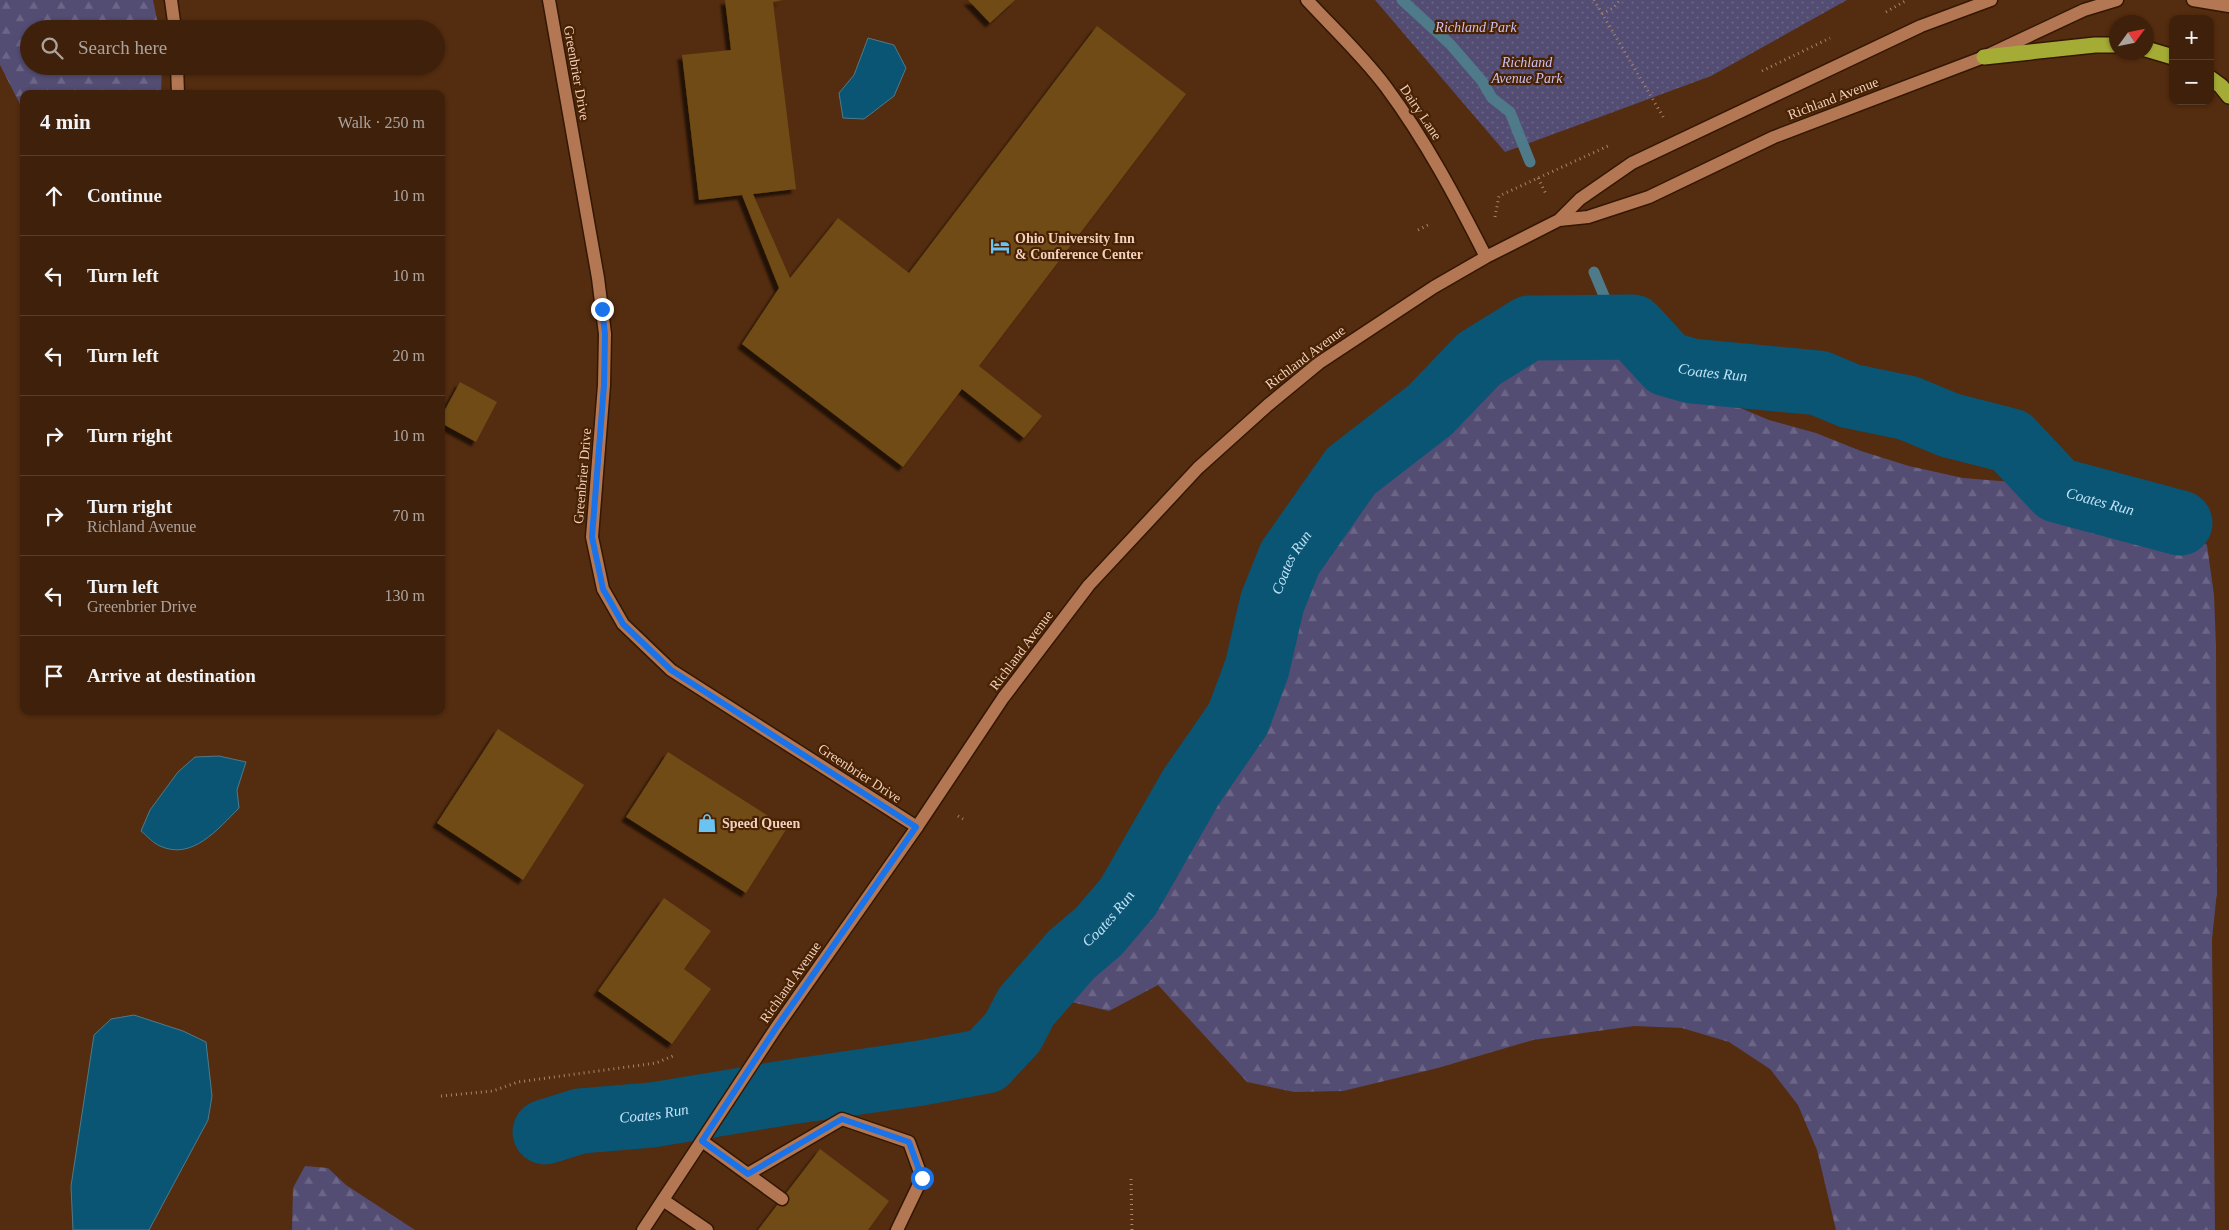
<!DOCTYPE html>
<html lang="en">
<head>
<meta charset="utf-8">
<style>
	body { margin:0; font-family:"Times New Roman",serif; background:#462914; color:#f1f3f6 }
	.controls { position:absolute; right:15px; top:15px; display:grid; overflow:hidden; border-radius:10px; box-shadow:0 1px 4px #0004 }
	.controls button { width:45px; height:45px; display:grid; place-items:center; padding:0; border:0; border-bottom:1px solid #583e2c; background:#3f210b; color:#f1f3f6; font:25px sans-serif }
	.compass { position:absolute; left:2109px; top:15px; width:45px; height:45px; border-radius:50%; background:#3f210b; box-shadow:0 1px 4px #0004; rotate:57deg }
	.stop { position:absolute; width:15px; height:15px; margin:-11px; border:4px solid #1a73e8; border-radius:50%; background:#fff }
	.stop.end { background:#1a73e8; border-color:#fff; box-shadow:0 1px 5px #0008 }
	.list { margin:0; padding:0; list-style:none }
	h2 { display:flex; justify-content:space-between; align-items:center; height:65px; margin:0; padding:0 20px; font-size:21px }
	h2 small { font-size:16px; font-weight:400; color:#ada39d }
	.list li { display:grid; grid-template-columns:32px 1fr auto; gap:15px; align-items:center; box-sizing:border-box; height:80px; padding:0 20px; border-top:1px solid #583e2c }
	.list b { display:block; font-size:19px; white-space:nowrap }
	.list p { margin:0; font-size:16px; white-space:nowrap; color:#ada39d }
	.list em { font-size:16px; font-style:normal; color:#ada39d }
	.icon { flex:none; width:28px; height:28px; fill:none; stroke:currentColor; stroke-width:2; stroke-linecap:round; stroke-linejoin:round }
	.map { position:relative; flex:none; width:2229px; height:1230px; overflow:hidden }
	.search { position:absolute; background:#3f210b; box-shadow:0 1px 4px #0004; left:20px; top:20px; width:425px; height:55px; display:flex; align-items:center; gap:12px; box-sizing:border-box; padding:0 18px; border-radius:28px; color:#ada39d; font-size:19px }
	.panel { position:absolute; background:#3f210b; box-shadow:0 1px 4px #0004; left:20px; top:90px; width:425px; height:625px; border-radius:10px }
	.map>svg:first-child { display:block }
</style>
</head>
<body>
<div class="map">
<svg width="2229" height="1230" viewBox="0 0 2229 1230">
	<defs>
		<pattern id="forest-firs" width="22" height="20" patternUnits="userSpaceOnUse" patternTransform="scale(1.25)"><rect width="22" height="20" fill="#534c73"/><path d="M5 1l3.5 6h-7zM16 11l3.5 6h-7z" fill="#6c6585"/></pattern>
		<pattern id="park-dots" width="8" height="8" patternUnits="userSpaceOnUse" patternTransform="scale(1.25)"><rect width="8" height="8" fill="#534c73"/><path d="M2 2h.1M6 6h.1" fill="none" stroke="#6c6585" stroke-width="1.8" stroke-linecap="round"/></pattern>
		<filter id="shadow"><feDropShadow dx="-4.5" dy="4.5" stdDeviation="1" flood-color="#0009"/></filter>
	</defs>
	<rect width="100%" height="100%" fill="#542c0f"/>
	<path fill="url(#forest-firs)" d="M0,0H153L159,29H29V66H162L161,94H24V112L0,65Z
		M1556,317L1602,328L1646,349L1685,377L1726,402L1769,420L1816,433L1861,451L1909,466L1963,478L2012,482L2117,501L2169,514L2207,545L2214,595L2216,646L2217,892L2212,939L2215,1230H1836L1817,1150L1798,1105L1770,1069L1729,1042L1682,1028L1634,1026L1533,1040L1438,1068L1343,1091L1294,1092L1247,1082L1158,985L1109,1011L1063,1000L1041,958L1074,926L1116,904L1148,840L1207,767L1219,748L1245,684L1272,571L1299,517L1316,495L1357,454L1461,360L1508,322Z
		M305,1166L328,1168L346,1185L415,1230H292L293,1188Z"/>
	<path fill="url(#park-dots)" d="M1375,0H1847L1711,76L1505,152Z"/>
	<path fill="#0a5574" stroke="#4f7a8a" d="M868,38L894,45L906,68L894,96L864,119L843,118L839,93L854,75Z
		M219,756L246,762L237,790L239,808C218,829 192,861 160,846C153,843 147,836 141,831L150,810L178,772L195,757Z
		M134,1015L183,1031L206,1042L212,1096L208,1120L149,1230H73L71,1186L94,1035L111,1019Z"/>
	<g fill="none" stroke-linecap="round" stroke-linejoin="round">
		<path stroke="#4f7a8a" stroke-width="11" d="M1402,0L1450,44L1482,81L1492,98L1510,112L1530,162
			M1594,272L1617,327"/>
		<path stroke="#0a5574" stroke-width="65" id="s1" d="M545,1132L580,1121L652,1115L790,1092L921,1073L986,1061L1013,1032L1026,1007L1071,955L1099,931L1128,897L1191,787L1238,719L1257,668L1272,603L1290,558L1351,471L1430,410L1479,359L1529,328L1633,327L1667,364L1692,371L1819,383L1850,396L1908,408L1949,425L2011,441L2057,490L2180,523"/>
	</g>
	<path fill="#6f4b15" filter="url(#shadow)" d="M725,0H783L773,2L796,189L753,194L790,278L838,218L909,273L1097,26L1186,94L979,366L1042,416L1024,438L962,389L903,467L742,344L779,288L742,195L699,200L682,55L731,50Z
		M968,0H1015L990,23Z
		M460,382L497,402L476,442L441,423V417Z
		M498,729L584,785L523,880L437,823Z
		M668,752L787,828L746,893L626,817Z
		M664,898L711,931L684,969L711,989L672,1044L598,991Z
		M820,1149L889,1201L868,1230H758Z"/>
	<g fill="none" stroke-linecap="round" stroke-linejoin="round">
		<g stroke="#331704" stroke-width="15">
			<path id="lane" d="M702,1141L782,1199
				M748,1174L842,1119L909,1142L922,1178L897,1230
				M663,1200L707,1230"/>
		</g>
		<g stroke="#331704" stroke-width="15">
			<path id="street" d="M171,0L175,29
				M549,0L598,278L605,334L604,385L592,537L603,589L623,624L671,670L917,827
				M177,66L178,94"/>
		</g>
		<g stroke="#331704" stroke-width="15">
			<path id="secondary" d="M1307,0C1333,28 1363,56 1386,87C1426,141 1456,198 1486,257
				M2193,0L2229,6
				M1559,220L1588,217L1649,197L1774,137L1984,57L2084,10L2117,0
				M643,1230L776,1028L917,827L1003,698L1089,585L1198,468L1268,405L1319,363L1434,287L1486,257L1559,220L1580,199L1632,163L1921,26L1991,0"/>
		</g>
		<g stroke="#331704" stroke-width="18">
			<path id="highway" d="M2146,49L2173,57
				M1984,57L2095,45H2116
				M2210,78L2221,86L2229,96"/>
		</g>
		<path stroke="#a7846b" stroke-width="3" stroke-dasharray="1 4" stroke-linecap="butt" d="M1594,0L1665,120
			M1886,12L1907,0
			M1602,14L1613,8L1620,0
			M1762,71L1830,38
			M1538,178L1546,194
			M1495,217L1499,196L1608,146
			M1418,230L1428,225
			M958,816L963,819
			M441,1096L493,1091L518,1082L656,1063L673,1056
			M1131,1179L1132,1230"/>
		<use href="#lane" stroke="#b37853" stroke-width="12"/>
		<use href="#street" stroke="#b37853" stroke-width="12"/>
		<use href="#secondary" stroke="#b37853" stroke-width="12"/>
		<use href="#highway" stroke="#a5ac36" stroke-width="15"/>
	</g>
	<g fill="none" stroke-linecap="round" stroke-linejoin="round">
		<path stroke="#1a73e8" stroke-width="6" d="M602,309L605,334L604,385L592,537L603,589L623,624L671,670L916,827L776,1028L702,1141L748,1174L842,1119L909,1142L922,1178"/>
	</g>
	<defs>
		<g id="hotel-bare" transform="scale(1.5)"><path d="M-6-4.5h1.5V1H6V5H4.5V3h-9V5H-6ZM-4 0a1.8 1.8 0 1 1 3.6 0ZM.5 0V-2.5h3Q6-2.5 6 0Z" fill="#6ac3f1" stroke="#492204" stroke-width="2.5" paint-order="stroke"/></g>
		<g id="shop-bare" transform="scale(1.5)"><path d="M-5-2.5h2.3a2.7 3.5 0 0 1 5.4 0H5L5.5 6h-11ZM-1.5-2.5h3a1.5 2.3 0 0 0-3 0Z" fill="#6ac3f1" stroke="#492204" stroke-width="2.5" paint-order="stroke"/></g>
	</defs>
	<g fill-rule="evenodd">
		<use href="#hotel-bare" x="1000" y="246"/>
		<use href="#shop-bare" x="707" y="823"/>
	</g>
	<g text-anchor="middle" stroke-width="4.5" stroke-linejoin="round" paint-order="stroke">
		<g font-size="14" font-style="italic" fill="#cbc2f3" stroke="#492204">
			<text x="1476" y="32">Richland Park</text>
			<text x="1527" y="67">Richland<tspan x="1527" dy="16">Avenue Park</tspan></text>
		</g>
		<g font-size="14" fill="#f1d1bd" stroke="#492204">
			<text transform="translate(577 73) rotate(80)" y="5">Greenbrier Drive</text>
			<text transform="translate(1833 98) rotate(-21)" y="5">Richland Avenue</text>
			<text transform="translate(1421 112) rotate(56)" y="5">Dairy Lane</text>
			<text transform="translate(1305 357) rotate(-37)" y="5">Richland Avenue</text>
			<text transform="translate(582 476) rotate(-85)" y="5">Greenbrier Drive</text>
			<text transform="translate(1021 650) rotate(-53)" y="5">Richland Avenue</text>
			<text transform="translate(860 773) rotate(33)" y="5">Greenbrier Drive</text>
			<text transform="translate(790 982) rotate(-55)" y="5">Richland Avenue</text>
		</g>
		<g font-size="14" font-weight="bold" fill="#f1d1bd" stroke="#492204" text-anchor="start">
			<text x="1015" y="243">Ohio University Inn<tspan x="1015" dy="16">&amp; Conference Center</tspan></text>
			<text x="722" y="828">Speed Queen</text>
		</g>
		<g font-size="15" font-style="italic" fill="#c0e3f7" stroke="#492204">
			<text dy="5" stroke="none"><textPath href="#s1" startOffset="1581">Coates Run</textPath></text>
			<text dy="5" stroke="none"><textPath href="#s1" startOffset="2001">Coates Run</textPath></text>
			<text dy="5" stroke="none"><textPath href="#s1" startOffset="1041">Coates Run</textPath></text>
			<text dy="5" stroke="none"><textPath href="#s1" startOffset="636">Coates Run</textPath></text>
			<text dy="5" stroke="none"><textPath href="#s1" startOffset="111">Coates Run</textPath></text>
		</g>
	</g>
</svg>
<div class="controls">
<button>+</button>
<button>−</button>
</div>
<svg class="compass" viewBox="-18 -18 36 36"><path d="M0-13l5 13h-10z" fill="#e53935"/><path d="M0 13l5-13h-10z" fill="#ada39d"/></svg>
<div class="stop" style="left:922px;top:1178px"></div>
<div class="stop end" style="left:602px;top:309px"></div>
<div class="search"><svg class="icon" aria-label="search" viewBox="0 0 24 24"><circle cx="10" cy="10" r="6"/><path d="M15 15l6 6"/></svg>Search here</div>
<section class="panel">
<h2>4 min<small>Walk · 250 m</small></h2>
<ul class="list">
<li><svg class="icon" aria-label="ahead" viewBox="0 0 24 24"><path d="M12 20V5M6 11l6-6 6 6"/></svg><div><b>Continue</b></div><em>10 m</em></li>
<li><svg class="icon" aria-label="left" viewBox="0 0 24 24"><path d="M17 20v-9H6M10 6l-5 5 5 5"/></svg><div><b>Turn left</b></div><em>10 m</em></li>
<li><svg class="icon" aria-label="left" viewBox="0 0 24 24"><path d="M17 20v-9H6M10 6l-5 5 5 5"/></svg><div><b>Turn left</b></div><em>20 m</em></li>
<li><svg class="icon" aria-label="right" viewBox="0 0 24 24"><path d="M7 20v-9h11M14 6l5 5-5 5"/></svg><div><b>Turn right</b></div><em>10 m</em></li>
<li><svg class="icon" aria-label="right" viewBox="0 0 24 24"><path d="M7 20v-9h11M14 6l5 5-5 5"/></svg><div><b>Turn right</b><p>Richland Avenue</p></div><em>70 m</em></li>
<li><svg class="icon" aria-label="left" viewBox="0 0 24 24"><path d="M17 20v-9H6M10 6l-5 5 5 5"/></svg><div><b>Turn left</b><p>Greenbrier Drive</p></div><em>130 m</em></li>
<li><svg class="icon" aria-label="arrive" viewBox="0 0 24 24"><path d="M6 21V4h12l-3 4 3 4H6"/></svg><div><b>Arrive at destination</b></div></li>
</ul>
</section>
</div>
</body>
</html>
